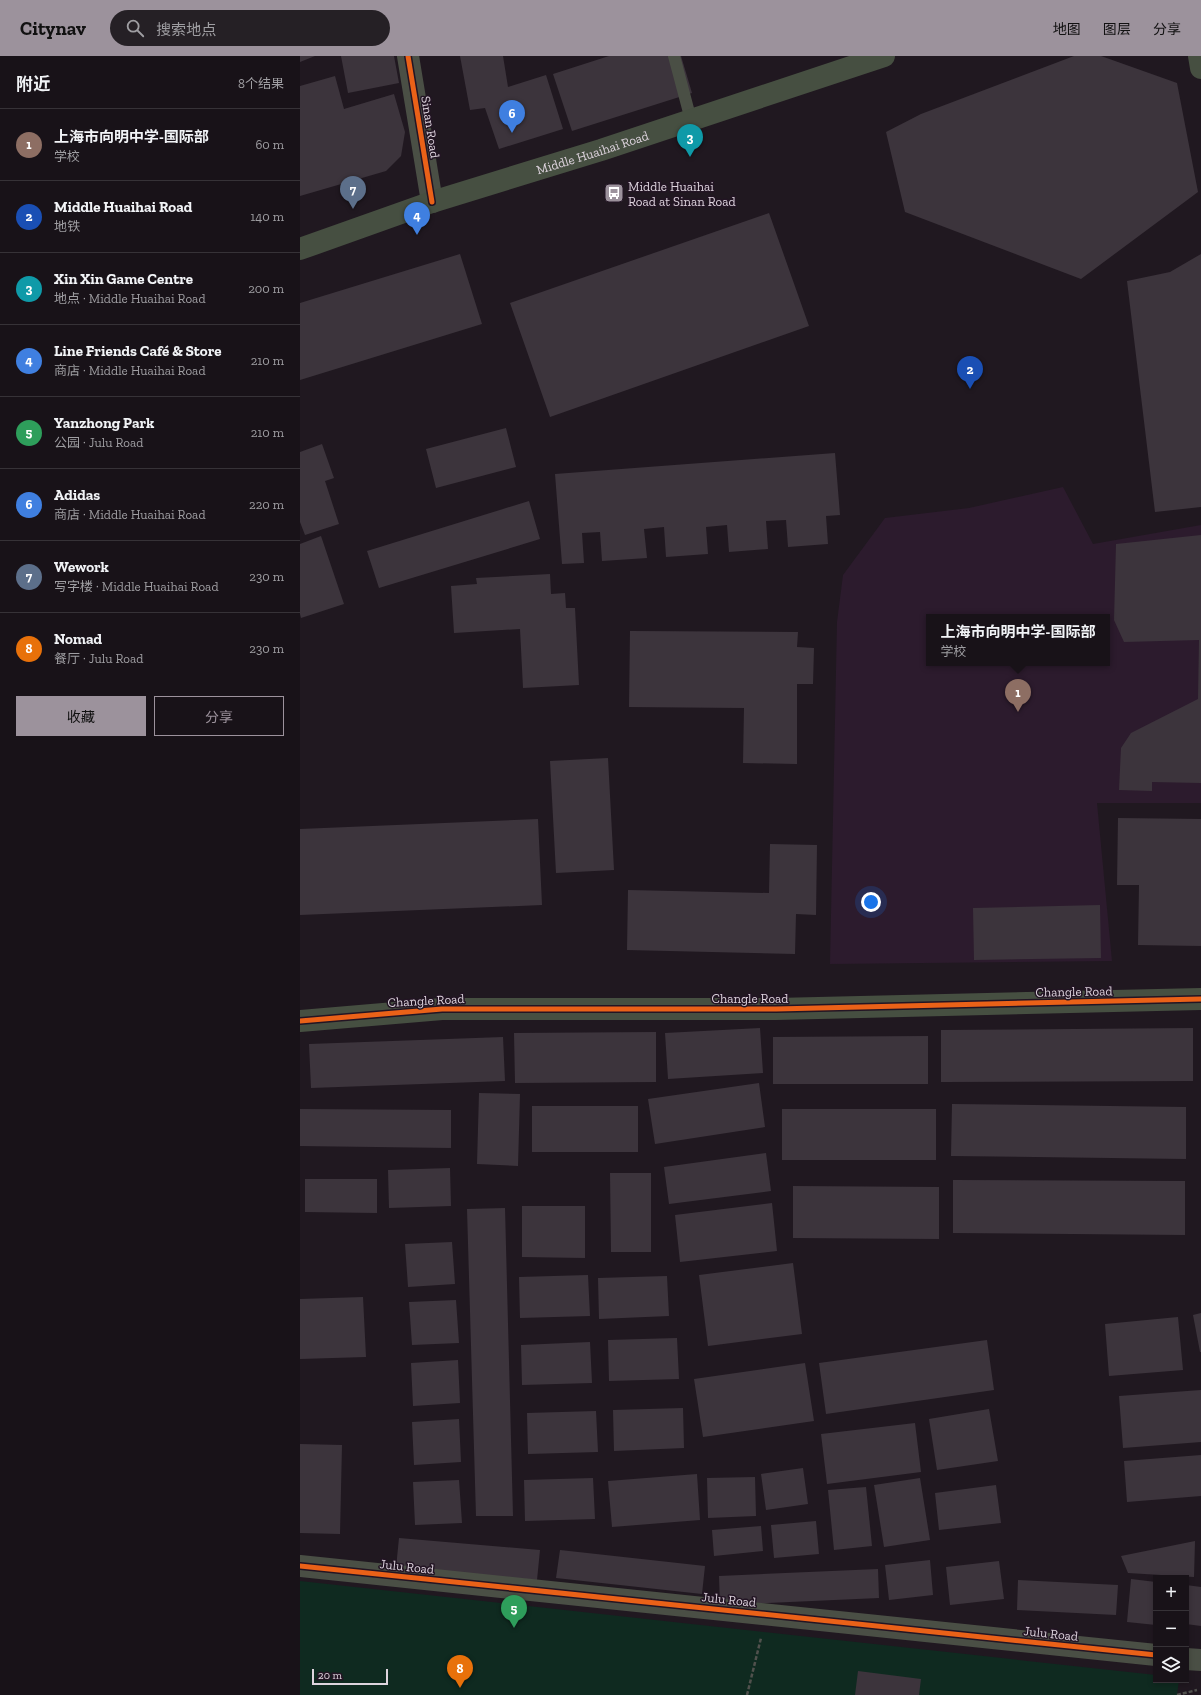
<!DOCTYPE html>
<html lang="zh">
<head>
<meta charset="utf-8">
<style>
	body { margin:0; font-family:"Zilla Slab","Noto Sans SC",serif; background:#252025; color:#f1f3f6 }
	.controls { position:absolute; right:12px; bottom:12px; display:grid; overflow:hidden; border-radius:0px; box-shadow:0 2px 6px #0003 }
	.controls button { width:36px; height:36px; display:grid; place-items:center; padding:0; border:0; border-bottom:1px solid #363237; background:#181218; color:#f1f3f6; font:20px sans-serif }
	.scale { position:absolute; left:12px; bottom:10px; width:76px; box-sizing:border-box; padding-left:4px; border:2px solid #ded4de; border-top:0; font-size:11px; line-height:14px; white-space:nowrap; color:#ded4de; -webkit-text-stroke:3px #231524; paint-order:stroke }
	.you { position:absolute; left:571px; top:846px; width:14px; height:14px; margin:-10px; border:3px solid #fff; border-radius:50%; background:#1a73e8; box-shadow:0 0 0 6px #1a73e833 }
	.badge { display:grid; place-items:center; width:26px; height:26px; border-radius:50%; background:#9c929c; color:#fff; font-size:13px; font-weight:700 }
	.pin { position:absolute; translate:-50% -33px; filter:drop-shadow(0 1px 2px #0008) }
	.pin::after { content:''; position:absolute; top:21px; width:14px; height:12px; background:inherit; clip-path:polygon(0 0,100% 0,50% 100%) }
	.popup { position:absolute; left:626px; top:558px; width:184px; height:52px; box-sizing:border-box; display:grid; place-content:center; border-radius:0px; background:#181218; filter:drop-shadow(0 1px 3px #0005); font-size:13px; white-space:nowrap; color:#9f9ea2 }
	.popup b { font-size:15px; color:#f1f3f6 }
	.popup::after { content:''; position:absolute; left:50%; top:100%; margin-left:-8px; border:8px solid transparent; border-top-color:#181218 }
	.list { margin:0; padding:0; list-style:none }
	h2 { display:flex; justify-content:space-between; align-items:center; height:52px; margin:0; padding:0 16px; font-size:17px }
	h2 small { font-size:13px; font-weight:400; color:#9f9ea2 }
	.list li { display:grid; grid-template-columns:26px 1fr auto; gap:12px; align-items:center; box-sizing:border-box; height:72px; padding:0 16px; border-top:1px solid #363237 }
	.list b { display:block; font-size:15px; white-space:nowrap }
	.list p { margin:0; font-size:13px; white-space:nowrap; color:#9f9ea2 }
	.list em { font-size:13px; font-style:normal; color:#9f9ea2 }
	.actions { display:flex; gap:8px; padding:12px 16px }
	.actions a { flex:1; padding:9px 0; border:1px solid #9c929c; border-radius:0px; text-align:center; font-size:14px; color:#9c929c }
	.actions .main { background:#9c929c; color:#111 }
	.icon { flex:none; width:22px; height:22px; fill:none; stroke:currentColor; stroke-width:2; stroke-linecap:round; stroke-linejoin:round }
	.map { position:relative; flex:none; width:901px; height:1639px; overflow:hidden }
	header { display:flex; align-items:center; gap:24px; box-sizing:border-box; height:56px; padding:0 20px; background:#9c929c; color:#111 }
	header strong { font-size:19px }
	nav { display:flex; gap:22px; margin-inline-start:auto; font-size:14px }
	.search { width:280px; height:36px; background:#252025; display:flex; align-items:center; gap:10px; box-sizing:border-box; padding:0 14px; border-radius:22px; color:#9f9ea2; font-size:15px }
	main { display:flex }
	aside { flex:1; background:#181218 }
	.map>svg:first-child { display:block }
</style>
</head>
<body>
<header>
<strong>Citynav</strong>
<div class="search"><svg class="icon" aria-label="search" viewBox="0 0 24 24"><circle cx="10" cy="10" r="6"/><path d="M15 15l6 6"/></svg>搜索地点</div>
<nav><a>地图</a><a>图层</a><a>分享</a></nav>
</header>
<main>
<aside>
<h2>附近<small>8个结果</small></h2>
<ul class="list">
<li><span class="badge" style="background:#8d6e63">1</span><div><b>上海市向明中学-国际部</b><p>学校</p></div><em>60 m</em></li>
<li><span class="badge" style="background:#1a4fb4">2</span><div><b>Middle Huaihai Road</b><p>地铁</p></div><em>140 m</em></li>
<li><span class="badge" style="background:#0f9aa8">3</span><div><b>Xin Xin Game Centre</b><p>地点 · Middle Huaihai Road</p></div><em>200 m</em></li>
<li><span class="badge" style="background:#3f7fe0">4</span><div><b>Line Friends Café &amp; Store</b><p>商店 · Middle Huaihai Road</p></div><em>210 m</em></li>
<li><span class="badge" style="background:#2e9e5b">5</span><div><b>Yanzhong Park</b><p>公园 · Julu Road</p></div><em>210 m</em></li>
<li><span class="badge" style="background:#3f7fe0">6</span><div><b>Adidas</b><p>商店 · Middle Huaihai Road</p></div><em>220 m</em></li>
<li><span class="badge" style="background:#5c6f8a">7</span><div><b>Wework</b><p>写字楼 · Middle Huaihai Road</p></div><em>230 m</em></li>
<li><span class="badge" style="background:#e8710a">8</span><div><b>Nomad</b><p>餐厅 · Julu Road</p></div><em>230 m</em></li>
</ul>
<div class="actions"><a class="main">收藏</a><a>分享</a></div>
</aside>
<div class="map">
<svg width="901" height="1639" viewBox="0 0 901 1639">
	<rect width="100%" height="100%" fill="#201820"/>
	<path fill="#2c1b2d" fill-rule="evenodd" d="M763,431L793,488L901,469V747H797L812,905L530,908L537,566L543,519L585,462L669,452ZM629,561H807V607H629Z"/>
	<path fill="#0f2a20" d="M0,1525L856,1619V1624H879L877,1639H0Z"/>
	<path fill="#3c343c" d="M0,0H15L0,6Z
		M41,0H94L99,27L48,37Z
		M160,0H203L208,31L246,19L263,73L199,93L185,52L170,54Z
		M309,0H381L392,37L272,75L253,18Z
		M774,0H801L877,27L898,136L781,223L605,156L586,76L621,58Z
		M35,20L44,53L94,38L105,76L101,100L86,115L0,140V30Z
		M469,157L509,270L250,361L210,247Z
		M160,198L182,268L0,324V247Z
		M901,198V451L855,456L827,225L870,216Z
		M206,372L216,411L136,432L126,393Z
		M22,388L34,422L25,425L39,468L5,479L0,466V396Z
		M535,397L540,459L526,460L528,488L488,491L486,464L466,465L468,493L429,496L427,469L406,471L408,498L366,501L364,471L344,473L347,502L302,505L300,476L282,477L284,507L262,508L255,418Z
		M229,445L240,483L79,532L67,495Z
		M901,479V727L852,726V735L819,734L821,692L831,677L898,643L899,584L824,586L814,564L816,488Z
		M21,480L44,548L1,562L0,558V488Z
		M250,518L251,538L265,537L266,552H275L279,629L223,632L220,573L154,577L151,530L177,528L176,522Z
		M330,575L498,576L497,591L514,592L513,628H497V708L443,707L444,652L329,651Z
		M308,702L314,814L256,817L250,705Z
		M818,762L901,763V890L838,889L839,829H817Z
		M238,763L242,849L0,859V773Z
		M470,788L517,789L516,859L496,858L495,898L327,894L328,834L469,837Z
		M800,849L801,902L674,904L673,852Z
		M460,972L463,1017L368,1023L365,977Z
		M893,972V1025L641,1026V974Z
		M356,976V1026L215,1027L214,977Z
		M628,980V1028H473V981Z
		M203,981L205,1025L11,1032L9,988Z
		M459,1027L465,1071L355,1088L348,1043Z
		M179,1037L220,1038L218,1110L177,1108Z
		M652,1048L886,1051V1103L651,1100Z
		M232,1050H338V1096H232Z
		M0,1053L151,1054V1092L0,1090Z
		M482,1053H636V1104H482Z
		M466,1097L471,1135L369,1148L364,1111Z
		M150,1112L151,1150L89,1152L88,1114Z
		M310,1117H351V1196H311Z
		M5,1123H77V1157L5,1156Z
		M653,1124L885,1125V1179L653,1177Z
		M493,1130L639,1131V1183L493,1182Z
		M472,1147L477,1195L380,1206L375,1159Z
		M222,1150H285V1202L222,1201Z
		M205,1152L213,1460H176L167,1153Z
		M152,1186L155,1228L108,1231L105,1188Z
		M493,1207L502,1278L408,1290L399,1219Z
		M288,1219L290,1260L220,1262L219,1221Z
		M367,1220L369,1260L299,1263L298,1222Z
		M63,1241L66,1301L0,1303V1243Z
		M156,1244L159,1287L112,1289L109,1246Z
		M901,1257V1296H900L893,1259Z
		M878,1261L883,1314L809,1320L805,1268Z
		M377,1282L379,1323L309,1325L308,1284Z
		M687,1284L694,1334L526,1358L519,1307Z
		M290,1286L292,1327L222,1329L221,1289Z
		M158,1304L160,1347L113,1350L111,1307Z
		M505,1307L514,1365L403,1381L394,1323Z
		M901,1334V1386L823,1392L819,1340Z
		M383,1352L384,1392L314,1395L313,1354Z
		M689,1353L698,1405L637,1414L629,1363Z
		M296,1355L298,1396L228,1398L227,1357Z
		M159,1363L161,1406L114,1409L112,1366Z
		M615,1367L621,1416L527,1428L521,1378Z
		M0,1388L42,1389L40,1478L0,1477Z
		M901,1399V1440L827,1446L824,1405Z
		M503,1412L508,1448L466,1454L461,1418Z
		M397,1418L400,1464L312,1471L308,1425Z
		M455,1421L456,1460L408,1462L407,1422Z
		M293,1422L295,1463L225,1465L224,1424Z
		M620,1422L630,1484L584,1491L574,1429Z
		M159,1424L162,1467L115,1469L113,1426Z
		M696,1429L701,1467L639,1474L635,1437Z
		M566,1431L572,1490L534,1494L528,1434Z
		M516,1465L519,1498L474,1502L471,1469Z
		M461,1470L463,1495L414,1500L412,1474Z
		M99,1482L240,1494L237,1524L96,1512Z
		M895,1485L894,1521L828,1517L821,1500Z
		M260,1494L405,1510L402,1538L256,1522Z
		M630,1504L633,1539L589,1544L585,1509Z
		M699,1505L704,1543L650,1549L646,1511Z
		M578,1513L579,1542L420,1549L419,1520Z
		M831,1523L856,1526V1569L827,1566Z
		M718,1524L818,1529L816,1559L717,1554Z
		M886,1529L901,1531V1570L886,1568Z
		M558,1615L621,1623L619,1639H555Z"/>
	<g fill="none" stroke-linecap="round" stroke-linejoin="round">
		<path stroke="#50514d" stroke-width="2.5" stroke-dasharray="4 2" stroke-linecap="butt" d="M447,1639L461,1582
			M877,1639L897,1634"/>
		<path stroke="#4a4f45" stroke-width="12" d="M374,0L391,64"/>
		<path stroke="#4a4f45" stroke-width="22" d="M108,0L132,146
			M0,1510L856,1599
			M886,1603L901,1604"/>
		<g stroke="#464f41" stroke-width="22">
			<path d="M899,0L901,12"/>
			<path id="s1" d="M0,193L132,146L301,94L584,0"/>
			<path d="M0,965L142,953H476L901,943"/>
		</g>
		<g stroke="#231524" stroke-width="8">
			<path id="cycleway" d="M108,0L132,146
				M0,965L142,953H476L901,943
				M0,1510L856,1599"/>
		</g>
		<use href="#cycleway" stroke="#ea6118" stroke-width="5"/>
	</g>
	<defs>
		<g id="bus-square" transform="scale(1)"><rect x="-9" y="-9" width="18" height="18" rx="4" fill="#9c929c" stroke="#231524"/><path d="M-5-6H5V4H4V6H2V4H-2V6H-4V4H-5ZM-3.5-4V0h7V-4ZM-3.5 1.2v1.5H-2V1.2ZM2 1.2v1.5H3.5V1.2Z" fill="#fff"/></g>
	</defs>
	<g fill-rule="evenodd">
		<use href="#bus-square" x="314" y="137"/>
	</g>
	<g text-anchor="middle" stroke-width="3" stroke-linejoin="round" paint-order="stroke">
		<g font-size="13" fill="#ded4de" stroke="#231524">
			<text transform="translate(131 71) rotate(81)" y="5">Sinan Road</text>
			<text dy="5" stroke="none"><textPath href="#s1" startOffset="308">Middle Huaihai Road</textPath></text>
			<text transform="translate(774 935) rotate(-1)" y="5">Changle Road</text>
			<text x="450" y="947">Changle Road</text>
			<text transform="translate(126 944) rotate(-3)" y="5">Changle Road</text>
			<text transform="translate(107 1510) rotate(6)" y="5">Julu Road</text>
			<text transform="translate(429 1543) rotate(6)" y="5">Julu Road</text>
			<text transform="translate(751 1577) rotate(6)" y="5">Julu Road</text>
		</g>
		<g font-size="13" fill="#ded4de" stroke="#231524" text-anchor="start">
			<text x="328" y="135">Middle Huaihai<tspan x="328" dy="15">Road at Sinan Road</tspan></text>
		</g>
	</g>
</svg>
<div class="controls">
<button>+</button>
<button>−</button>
<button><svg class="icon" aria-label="layers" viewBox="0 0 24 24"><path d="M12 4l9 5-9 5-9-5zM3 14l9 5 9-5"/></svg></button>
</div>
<div class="scale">20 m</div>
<div class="you"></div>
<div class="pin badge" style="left:718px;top:656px;background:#8d6e63">1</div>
<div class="popup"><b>上海市向明中学-国际部</b>学校</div>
<div class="pin badge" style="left:670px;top:333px;background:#1a4fb4">2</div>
<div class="pin badge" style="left:390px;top:101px;background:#0f9aa8">3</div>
<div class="pin badge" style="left:117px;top:179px;background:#3f7fe0">4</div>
<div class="pin badge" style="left:214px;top:1572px;background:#2e9e5b">5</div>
<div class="pin badge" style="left:212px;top:77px;background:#3f7fe0">6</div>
<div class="pin badge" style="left:53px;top:153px;background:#5c6f8a">7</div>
<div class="pin badge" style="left:160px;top:1632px;background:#e8710a">8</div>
</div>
</main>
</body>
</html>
